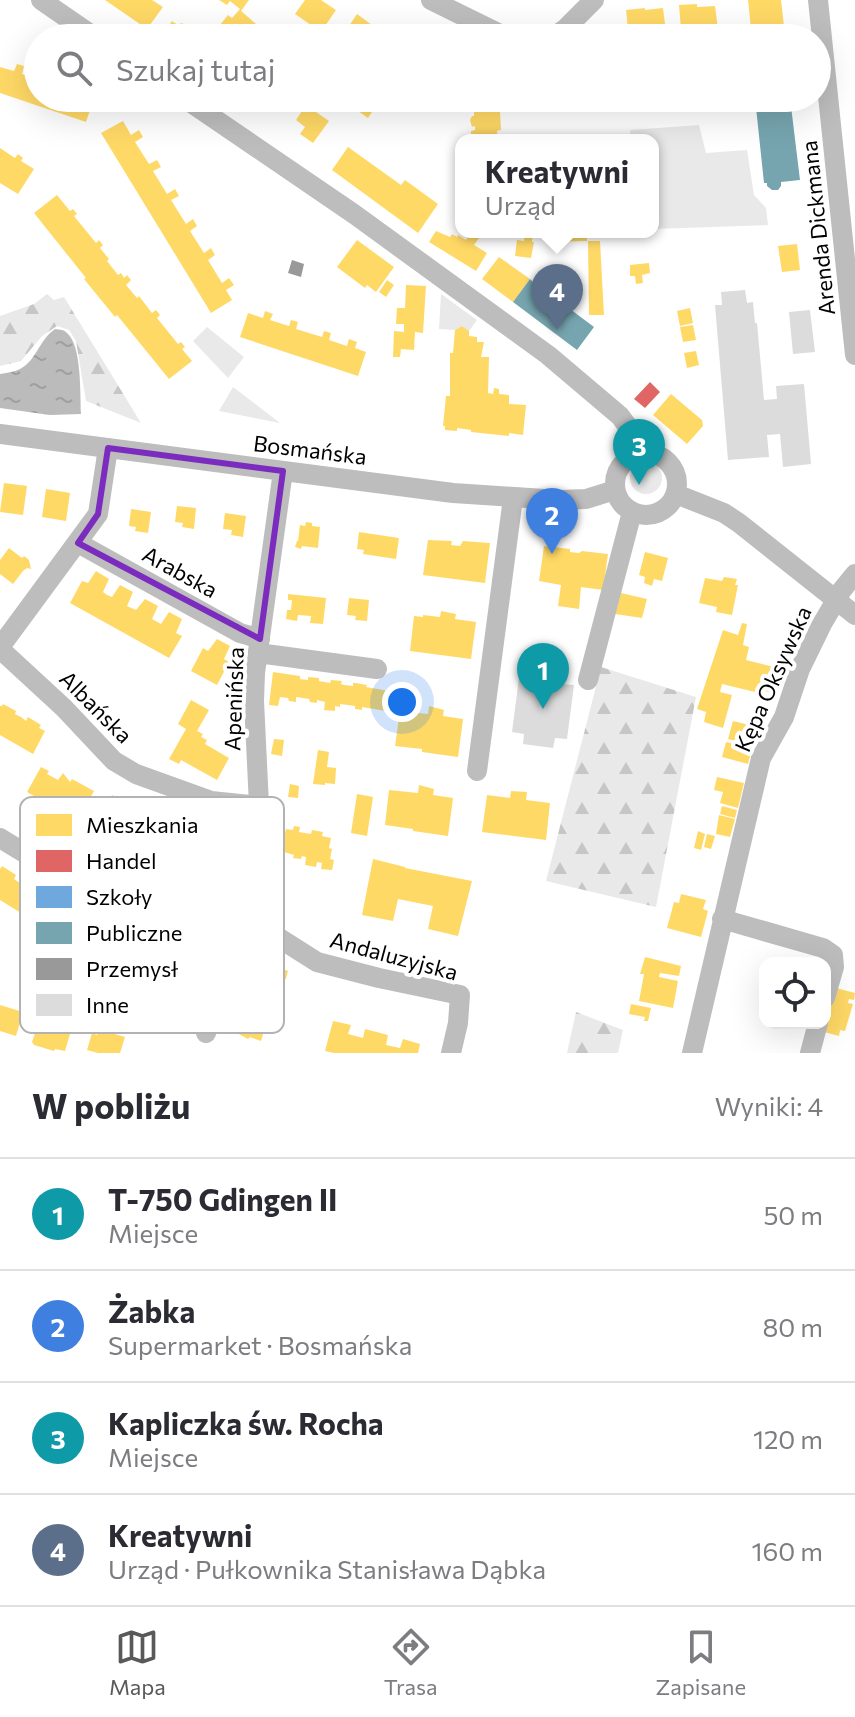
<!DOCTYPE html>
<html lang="pl">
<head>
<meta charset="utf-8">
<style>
	body { margin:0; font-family:Commissioner,sans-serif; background:#f7f7f7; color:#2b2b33 }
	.controls { position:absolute; right:24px; bottom:24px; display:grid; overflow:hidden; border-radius:16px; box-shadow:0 8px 32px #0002 }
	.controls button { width:72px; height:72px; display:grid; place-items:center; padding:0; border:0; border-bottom:2px solid #e1e1e2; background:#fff; color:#2b2b33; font:40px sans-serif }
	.you { position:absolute; left:402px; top:702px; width:28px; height:28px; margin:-20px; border:6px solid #fff; border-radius:50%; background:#1a73e8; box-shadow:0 0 0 12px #1a73e833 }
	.badge { display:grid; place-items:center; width:52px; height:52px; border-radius:50%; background:#595959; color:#fff; font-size:26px; font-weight:700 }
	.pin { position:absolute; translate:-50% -66px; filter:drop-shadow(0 2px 4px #0008) }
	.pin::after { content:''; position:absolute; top:42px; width:28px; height:24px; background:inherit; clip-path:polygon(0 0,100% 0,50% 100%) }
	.popup { position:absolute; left:455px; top:134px; width:204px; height:104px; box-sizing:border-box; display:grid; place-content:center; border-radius:16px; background:#fff; filter:drop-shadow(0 2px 6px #0005); font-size:26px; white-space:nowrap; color:#7c7c81 }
	.popup b { font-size:30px; color:#2b2b33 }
	.popup::after { content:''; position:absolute; left:50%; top:100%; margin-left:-16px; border:16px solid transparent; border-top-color:#fff }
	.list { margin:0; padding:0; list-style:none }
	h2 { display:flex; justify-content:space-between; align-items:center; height:104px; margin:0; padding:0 32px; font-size:34px }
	h2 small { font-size:26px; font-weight:400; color:#7c7c81 }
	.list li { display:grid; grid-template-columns:52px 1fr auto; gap:24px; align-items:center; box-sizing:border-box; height:112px; padding:0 32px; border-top:2px solid #e1e1e2 }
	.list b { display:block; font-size:30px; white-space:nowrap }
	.list p { margin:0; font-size:26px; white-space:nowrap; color:#7c7c81 }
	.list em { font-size:26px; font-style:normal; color:#7c7c81 }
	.icon { flex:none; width:44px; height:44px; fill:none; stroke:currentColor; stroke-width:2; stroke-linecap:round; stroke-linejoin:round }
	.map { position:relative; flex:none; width:855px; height:1053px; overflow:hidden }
	.search { position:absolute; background:#fff; box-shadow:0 8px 32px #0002; left:24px; right:24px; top:24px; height:88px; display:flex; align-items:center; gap:20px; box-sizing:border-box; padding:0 28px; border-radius:44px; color:#7c7c81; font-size:30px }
	.sheet { height:552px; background:#fff }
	nav { display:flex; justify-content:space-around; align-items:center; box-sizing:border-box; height:112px; border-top:2px solid #e1e1e2; background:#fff; font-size:22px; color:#7c7c81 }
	nav a { display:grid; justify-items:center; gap:4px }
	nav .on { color:#595959 }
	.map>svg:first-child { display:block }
</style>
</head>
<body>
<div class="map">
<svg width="855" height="1053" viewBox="0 0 855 1053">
	<defs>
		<pattern id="forest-firs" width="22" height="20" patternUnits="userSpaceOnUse" patternTransform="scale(2)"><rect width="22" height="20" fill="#e9e9e9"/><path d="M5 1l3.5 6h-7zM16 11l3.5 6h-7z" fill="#c6c6c6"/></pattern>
		<pattern id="water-ripples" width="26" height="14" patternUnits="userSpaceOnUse" patternTransform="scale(2)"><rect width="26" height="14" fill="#bbb"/><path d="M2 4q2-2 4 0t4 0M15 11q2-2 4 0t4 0" fill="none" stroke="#9f9f9f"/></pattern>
	</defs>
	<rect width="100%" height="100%" fill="#fff"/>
	<path fill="url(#forest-firs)" d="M47,294L54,300L64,297L141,423L86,401L76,341L69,330L57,326L42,336L21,361L0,366V316L34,304Z
		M601,667L696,697L656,907L546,881Z
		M576,1012L623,1030L618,1053H567Z"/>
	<path fill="#e9e9e9" d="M699,125L706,153L747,150L754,195L766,208L768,225L653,229V140H631L630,130Z
		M441,294L477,320L469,331L462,326L455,330L439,329Z
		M207,327L244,357L228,378L193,341Z
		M233,387L280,423L219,411Z
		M630 478a16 16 0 1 1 32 0a16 16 0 1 1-32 0Z"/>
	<path fill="url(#water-ripples)" d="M55,329C61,330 63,329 67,333C82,345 80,395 81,414L50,415L0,408V374C6,373 14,372 20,369C36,361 39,340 55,329Z"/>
	<path fill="#ffd966" d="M105,0H152L163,7L147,29Z
		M219,0H249L241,11L240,10L264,31L259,38H248L236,27L229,35L219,26L228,15L232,18L240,9L230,1L227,5Z
		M305,0H321L336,10L321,32L295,14Z
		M748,0H781L785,35L752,38Z
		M697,4V7L715,6L718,29L713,30L714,33H705L704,31H699V27L695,28V31H686V29H681L679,5Z
		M645,8V10L663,8L666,32L661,33V35L652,36V34H647V32H643V38H629L626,10Z
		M357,14L380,31L376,38H341Z
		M172,21L179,26L181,23L189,26L206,38H161Z
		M17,64L24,66L22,74L38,79V98H94L86,122L0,93V67L14,71Z
		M248,98H270L263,108Z
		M344,98H358L349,112L339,105Z
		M361,98H371L378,103L368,118L354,108Z
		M474,98H503L504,111H500L501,130L497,131L498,140H467L469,136H471V131L475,130V126L472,127L470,120L472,116H474V111H478V107H475L473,104Z
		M306,105L329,121L313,143L300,134L305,127L296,120Z
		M123,121L131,135L139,130L143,137L135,142L149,164L157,160L161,167L153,171L167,194L175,189L179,196L171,200L186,224L193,219L197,226L190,231L204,253L211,248L215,255L208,260L222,283L229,278L234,285L226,290L232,300L211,313L101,133Z
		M348,147L401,185L405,180L438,204L418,233L332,170Z
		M0,148L15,158L18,154L23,158L21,161L34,169L18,194L0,183Z
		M57,195L70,211L73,209L77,214L74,216L96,243L99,240L103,245L100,248L109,259L107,261L118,275L121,273L124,278L127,275L131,280L126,285L137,298L139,296L152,313L156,310L160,315L157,318L178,344L181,342L185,347L182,349L192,361L169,379L117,315L115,317L84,279L86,278L34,213Z
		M436,231L450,237L452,234L457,237L458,235L466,240L470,232L479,238L474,245L487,253L476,271L429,242Z
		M525,232H533L532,242H534L531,258L515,256L517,240L524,241Z
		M548,232H587V241L548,242Z
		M357,240L394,267L376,292L367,285L365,288L337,267Z
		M588,241H600L604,315H589Z
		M797,244L800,270L782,272L778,246Z
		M499,257L530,279L513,302L482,279Z
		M649,263L650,273L642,275L643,283L636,284L635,276H630V265Z
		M387,280L394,285L386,297L379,292Z
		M406,285L426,286L423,333L415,332L414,350L401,349L400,357H393L394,331L404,332V324H396L397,308H405Z
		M690,308L693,323L680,326L677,311Z
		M265,311L273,314L270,320L289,326L291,320L298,322L296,329L322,337L324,331L331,333L329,340L347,346L349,339L357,342L355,348L366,352L358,376L240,337L248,313L263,318Z
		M693,325L696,340L683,342L680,327Z
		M462,326L469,331V336L477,337V342H484L481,357H489L488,393L493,394L494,388L499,389V394L509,395V404L526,405L523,435L509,433V436L471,432V430L457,428V431L445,430V426H443L446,396H450V353H453L455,330Z
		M696,351L699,365L687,368L684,353Z
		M671,394L702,420L703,426L687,444L653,415Z
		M4,483L27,486L23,515L0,512Z
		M46,489L70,493L66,521L42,517Z
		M177,506L196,508L194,529L182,527L183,523L175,522Z
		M131,509L151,512L148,533L135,531L136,527L129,526Z
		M225,513L246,516L243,537L231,535L232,530L223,529Z
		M306,522L312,523V526L320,527L318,548L302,546L301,549L295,547L297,541H298L300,525L305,526Z
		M359,532L399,538L396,559L363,554L364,550L357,549Z
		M428,540L452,541L451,545L460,546L463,541L490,543L485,583L423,575Z
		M544,546L570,549V552L579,553L582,551L608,554L603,590L581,587L579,609L558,606L561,585L539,581Z
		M9,548L22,558L24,556L29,560L31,569L27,568L23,571L13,584L0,574V560Z
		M645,552L668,558L662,581L654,579L652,586L644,583L645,577L639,575Z
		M96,571L109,579L103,592L107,595L112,597L120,585L133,592L127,606L136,610L145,599L158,606L152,619L161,624L169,612L182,619L176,633L182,636L169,658L70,603L82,581L88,583Z
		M724,577L737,579L735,585H738L732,615L716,612L717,607L699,603L705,578L722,581Z
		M621,593L647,599L642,618L615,614Z
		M288,594L326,598L323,624L310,623L311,616L298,615L297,621L286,619L287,610H291L292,600H288Z
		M349,598L369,600L367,621L355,620L356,616L347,615Z
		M441,611L456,614L455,619L476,622L471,659L410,651L414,616L423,617V615L440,617Z
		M742,623L747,624L743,645L749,647L746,660L778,668L772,693L756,688L755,692L722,684L720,692L732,695L723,728L704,722L706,712L697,709L723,630L738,635Z
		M217,639L230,646L224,659L229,662L217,685L191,671L203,648L208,651Z
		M273,672L300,676V679L308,680V677L319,678V681L330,683L331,680L342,681L341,684L344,685L353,686V683H356L367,685L366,687L389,691L386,711L362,707V710L355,709V706L340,704V707L335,706V711L324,710L325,702L317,700V703L310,702L309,699L296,697V702L289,701L288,698L280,697L278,706L269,705Z
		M191,700L209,710L197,731L203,734L201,737L207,740L205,744L229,758L217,780L181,760L179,764L169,759L186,729L178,724Z
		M3,704L16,711L15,714L21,717L26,721L28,717L41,725L39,728L45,731L33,754L0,735V706H2Z
		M429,706L444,710L443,716L463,719L458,757L422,752V749L395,746L400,711L428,714Z
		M733,721L758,727L753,746L728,739Z
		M274,739L284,740L282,756L271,754Z
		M726,742L752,748L748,764L722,757Z
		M318,750L329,752L327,767L336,768L335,784L325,783V785L313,784Z
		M41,767L49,771L47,774L58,780L63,773L70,782L72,779L94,791L77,821L27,792Z
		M717,777L744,783L738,808L720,803L723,792L714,790Z
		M290,784L299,786L298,798L288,797Z
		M419,785L434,789L433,795L453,798L448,836L413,831V829L385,825L389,790L418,793Z
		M511,791L527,792L526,800L550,803L546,840L482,832L487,795L510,798Z
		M357,794L373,797L367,836L351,833Z
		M112,795L120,799L118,803L123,805L125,802L137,809L140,803L146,807L145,809L160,817L158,821L163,823L164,820L170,823L171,820L185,828L183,831L189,834L177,856L152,843L150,846L125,832L123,836L98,821Z
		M722,806L737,810L735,818L720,814Z
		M719,815L735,819L730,837L716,834Z
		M225,826L245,838L243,841L246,842L233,864L208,851L220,828L223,830Z
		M294,826L300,827L299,832L311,834L312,830L323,832L322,836L331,838L329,848L332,849L330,859L334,860L332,870L321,869L322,863L317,862L316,867L305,865L306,857L302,856L301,859L293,858L294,855L284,852L285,846L282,845L286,829L293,830Z
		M698,831L705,834L701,850L694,848Z
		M707,834L715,836L711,849L704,847Z
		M373,859L405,867V868L472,881L458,936L428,929L433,906L398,899L393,921L362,915Z
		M2,866L16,875L14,879L24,886L27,882L38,888L36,893L42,897L29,918L0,900V869Z
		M681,894L706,900L703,909L708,911L701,937L667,928L674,902L679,903Z
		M67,916L83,918L82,922L94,924L95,921L110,923L109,927L116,928L111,953L55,943L60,918L66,920Z
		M146,930L161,932V936L173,938V935L188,937V941L194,942L190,968L134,957L139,932L145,934Z
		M645,957L681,966L679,976L660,973L659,977L678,981L673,1008L639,1001L644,974H640Z
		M261,961L268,964L270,963L288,971L286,979L282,978L279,987L282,989L280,996L277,995L273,1005L276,1006L273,1015L270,1014L268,1023L270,1024L267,1033L264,1031L261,1041L250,1037L248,1039L235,1032L257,968L258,969Z
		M836,988L855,993L854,1000L849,999L848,1003L853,1004L845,1031L840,1030L839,1036L824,1032Z
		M631,1004L651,1008L648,1021H644L645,1017L629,1014Z
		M0,1005L23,1012L16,1036L0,1031Z
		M47,1012L59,1016L57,1019L63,1021L60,1031L70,1034L65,1051L55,1049L54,1051L34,1045L32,1042L38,1024L41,1022L44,1023Z
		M333,1021L351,1025L348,1034L363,1038L365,1029L388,1035L386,1045L400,1048L403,1039L420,1044L418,1053H334L325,1051Z
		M100,1025L112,1029L111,1033L125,1037L120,1053H98L87,1050L92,1033L97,1035Z"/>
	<path fill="#e06666" d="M650,382L660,392L645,408L634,399Z"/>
	<path fill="#6fa8dc" d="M683,98H702L703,108L684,110Z"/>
	<path fill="#76a5af" d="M755,98H790L800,180L781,182V186L778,190H772L767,186V183H764Z
		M530,279L534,283L537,280L549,289L547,292L558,298L557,300L561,302L563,299L568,303L566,306L594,327L577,350L513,302Z"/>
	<path fill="#999" d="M292,260L304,264L301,277L288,273Z"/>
	<path fill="#dcdcdc" d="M745,290L747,303L753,302L755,323H757L764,400L777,399L776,386L804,384L811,464L783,467L780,434L767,435L769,457L728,460L715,305H722L721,292Z
		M810,310L815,352L793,354L789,312Z
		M532,669L563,673L562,684L574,685L567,739L555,738L553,748L523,744L524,734L512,732L519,678L531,680Z"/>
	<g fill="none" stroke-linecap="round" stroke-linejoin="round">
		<path stroke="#bdbdbd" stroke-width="20" d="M41,0L96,38
			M431,0L508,38
			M818,0L855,355
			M552,38L565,29L594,0
			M184,98L354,214L548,355L620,416L634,435L639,453
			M0,434L453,493L559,500L586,499L615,490
			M615 484a31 31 0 1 1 62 0a31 31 0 1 1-62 0Z
			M676,494L724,513L739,523L855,615
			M78,543L240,633L260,639
			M0,647L98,514L108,448
			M0,649L64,708L114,761L136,774L211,801L260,806
			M258,653L377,669
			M588,680L632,512
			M477,771L513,498
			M0,838L92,894L219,918L243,924L276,936L317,962L379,978L460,995L458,1023L451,1053
			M722,919L823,948L833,955L834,967L825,998
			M259,929L262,920L264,909L254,701L255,673L283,471
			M206,1033L243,924
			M692,1053L761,758L784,717L800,669L822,624L842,590L855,574
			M810,1053L818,1023"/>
	</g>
	<path fill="none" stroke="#7b2cbf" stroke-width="6" stroke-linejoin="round" d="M108,448L283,471L260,639L78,543L98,514Z"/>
	<g text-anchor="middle" stroke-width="8" stroke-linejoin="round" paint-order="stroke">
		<g font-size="22" fill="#000" stroke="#fff">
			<text transform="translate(818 228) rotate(-96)" y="8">Arenda Dickmana</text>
			<text transform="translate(310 450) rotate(7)" y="8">Bosmańska</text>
			<text transform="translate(180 572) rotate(29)" y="8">Arabska</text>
			<text transform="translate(773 679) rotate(-66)" y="8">Kępa Oksywska</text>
			<text transform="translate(234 699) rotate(-88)" y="8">Apenińska</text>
			<text transform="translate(96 707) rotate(45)" y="8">Albańska</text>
			<text transform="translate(394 956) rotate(15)" y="8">Andaluzyjska</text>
		</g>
	</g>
	<rect x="20" y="797" width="264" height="236" rx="12" fill="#fff" stroke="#b2b2b2" stroke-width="2"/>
	<rect x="36" y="814" width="36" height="22" fill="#ffd966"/>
	<rect x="36" y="850" width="36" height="22" fill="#e06666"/>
	<rect x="36" y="886" width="36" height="22" fill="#6fa8dc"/>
	<rect x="36" y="922" width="36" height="22" fill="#76a5af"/>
	<rect x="36" y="958" width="36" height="22" fill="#999"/>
	<rect x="36" y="994" width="36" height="22" fill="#dcdcdc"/>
	<g font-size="22" fill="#000">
		<text x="86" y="833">Mieszkania</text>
		<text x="86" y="869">Handel</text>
		<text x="86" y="905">Szkoły</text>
		<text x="86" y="941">Publiczne</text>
		<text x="86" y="977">Przemysł</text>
		<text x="86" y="1013">Inne</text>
	</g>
</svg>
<div class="controls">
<button><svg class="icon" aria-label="locate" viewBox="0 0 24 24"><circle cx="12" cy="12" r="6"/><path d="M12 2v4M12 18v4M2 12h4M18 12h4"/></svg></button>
</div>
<div class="you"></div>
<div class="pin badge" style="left:543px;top:709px;background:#0f9aa8">1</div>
<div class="pin badge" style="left:552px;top:554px;background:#3f7fe0">2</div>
<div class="pin badge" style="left:639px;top:485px;background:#0f9aa8">3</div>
<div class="pin badge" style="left:557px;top:330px;background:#5c6f8a">4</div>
<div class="popup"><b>Kreatywni</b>Urząd</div>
<div class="search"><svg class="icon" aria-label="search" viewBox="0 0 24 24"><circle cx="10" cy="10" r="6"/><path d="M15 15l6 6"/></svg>Szukaj tutaj</div>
</div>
<section class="sheet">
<h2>W pobliżu<small>Wyniki: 4</small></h2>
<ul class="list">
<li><span class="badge" style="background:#0f9aa8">1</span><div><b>T-750 Gdingen II</b><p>Miejsce</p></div><em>50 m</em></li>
<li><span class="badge" style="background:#3f7fe0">2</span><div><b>Żabka</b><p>Supermarket · Bosmańska</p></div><em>80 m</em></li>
<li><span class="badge" style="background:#0f9aa8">3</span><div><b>Kapliczka św. Rocha</b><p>Miejsce</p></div><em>120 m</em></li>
<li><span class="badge" style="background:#5c6f8a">4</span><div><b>Kreatywni</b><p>Urząd · Pułkownika Stanisława Dąbka</p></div><em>160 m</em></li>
</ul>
</section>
<nav>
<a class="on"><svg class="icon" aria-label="map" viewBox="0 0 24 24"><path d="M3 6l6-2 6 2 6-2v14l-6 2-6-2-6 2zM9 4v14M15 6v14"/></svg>Mapa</a>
<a><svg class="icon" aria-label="directions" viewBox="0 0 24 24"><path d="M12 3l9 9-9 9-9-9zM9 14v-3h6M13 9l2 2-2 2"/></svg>Trasa</a>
<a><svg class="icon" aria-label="saved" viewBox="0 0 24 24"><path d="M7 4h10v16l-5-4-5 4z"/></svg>Zapisane</a>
</nav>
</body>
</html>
